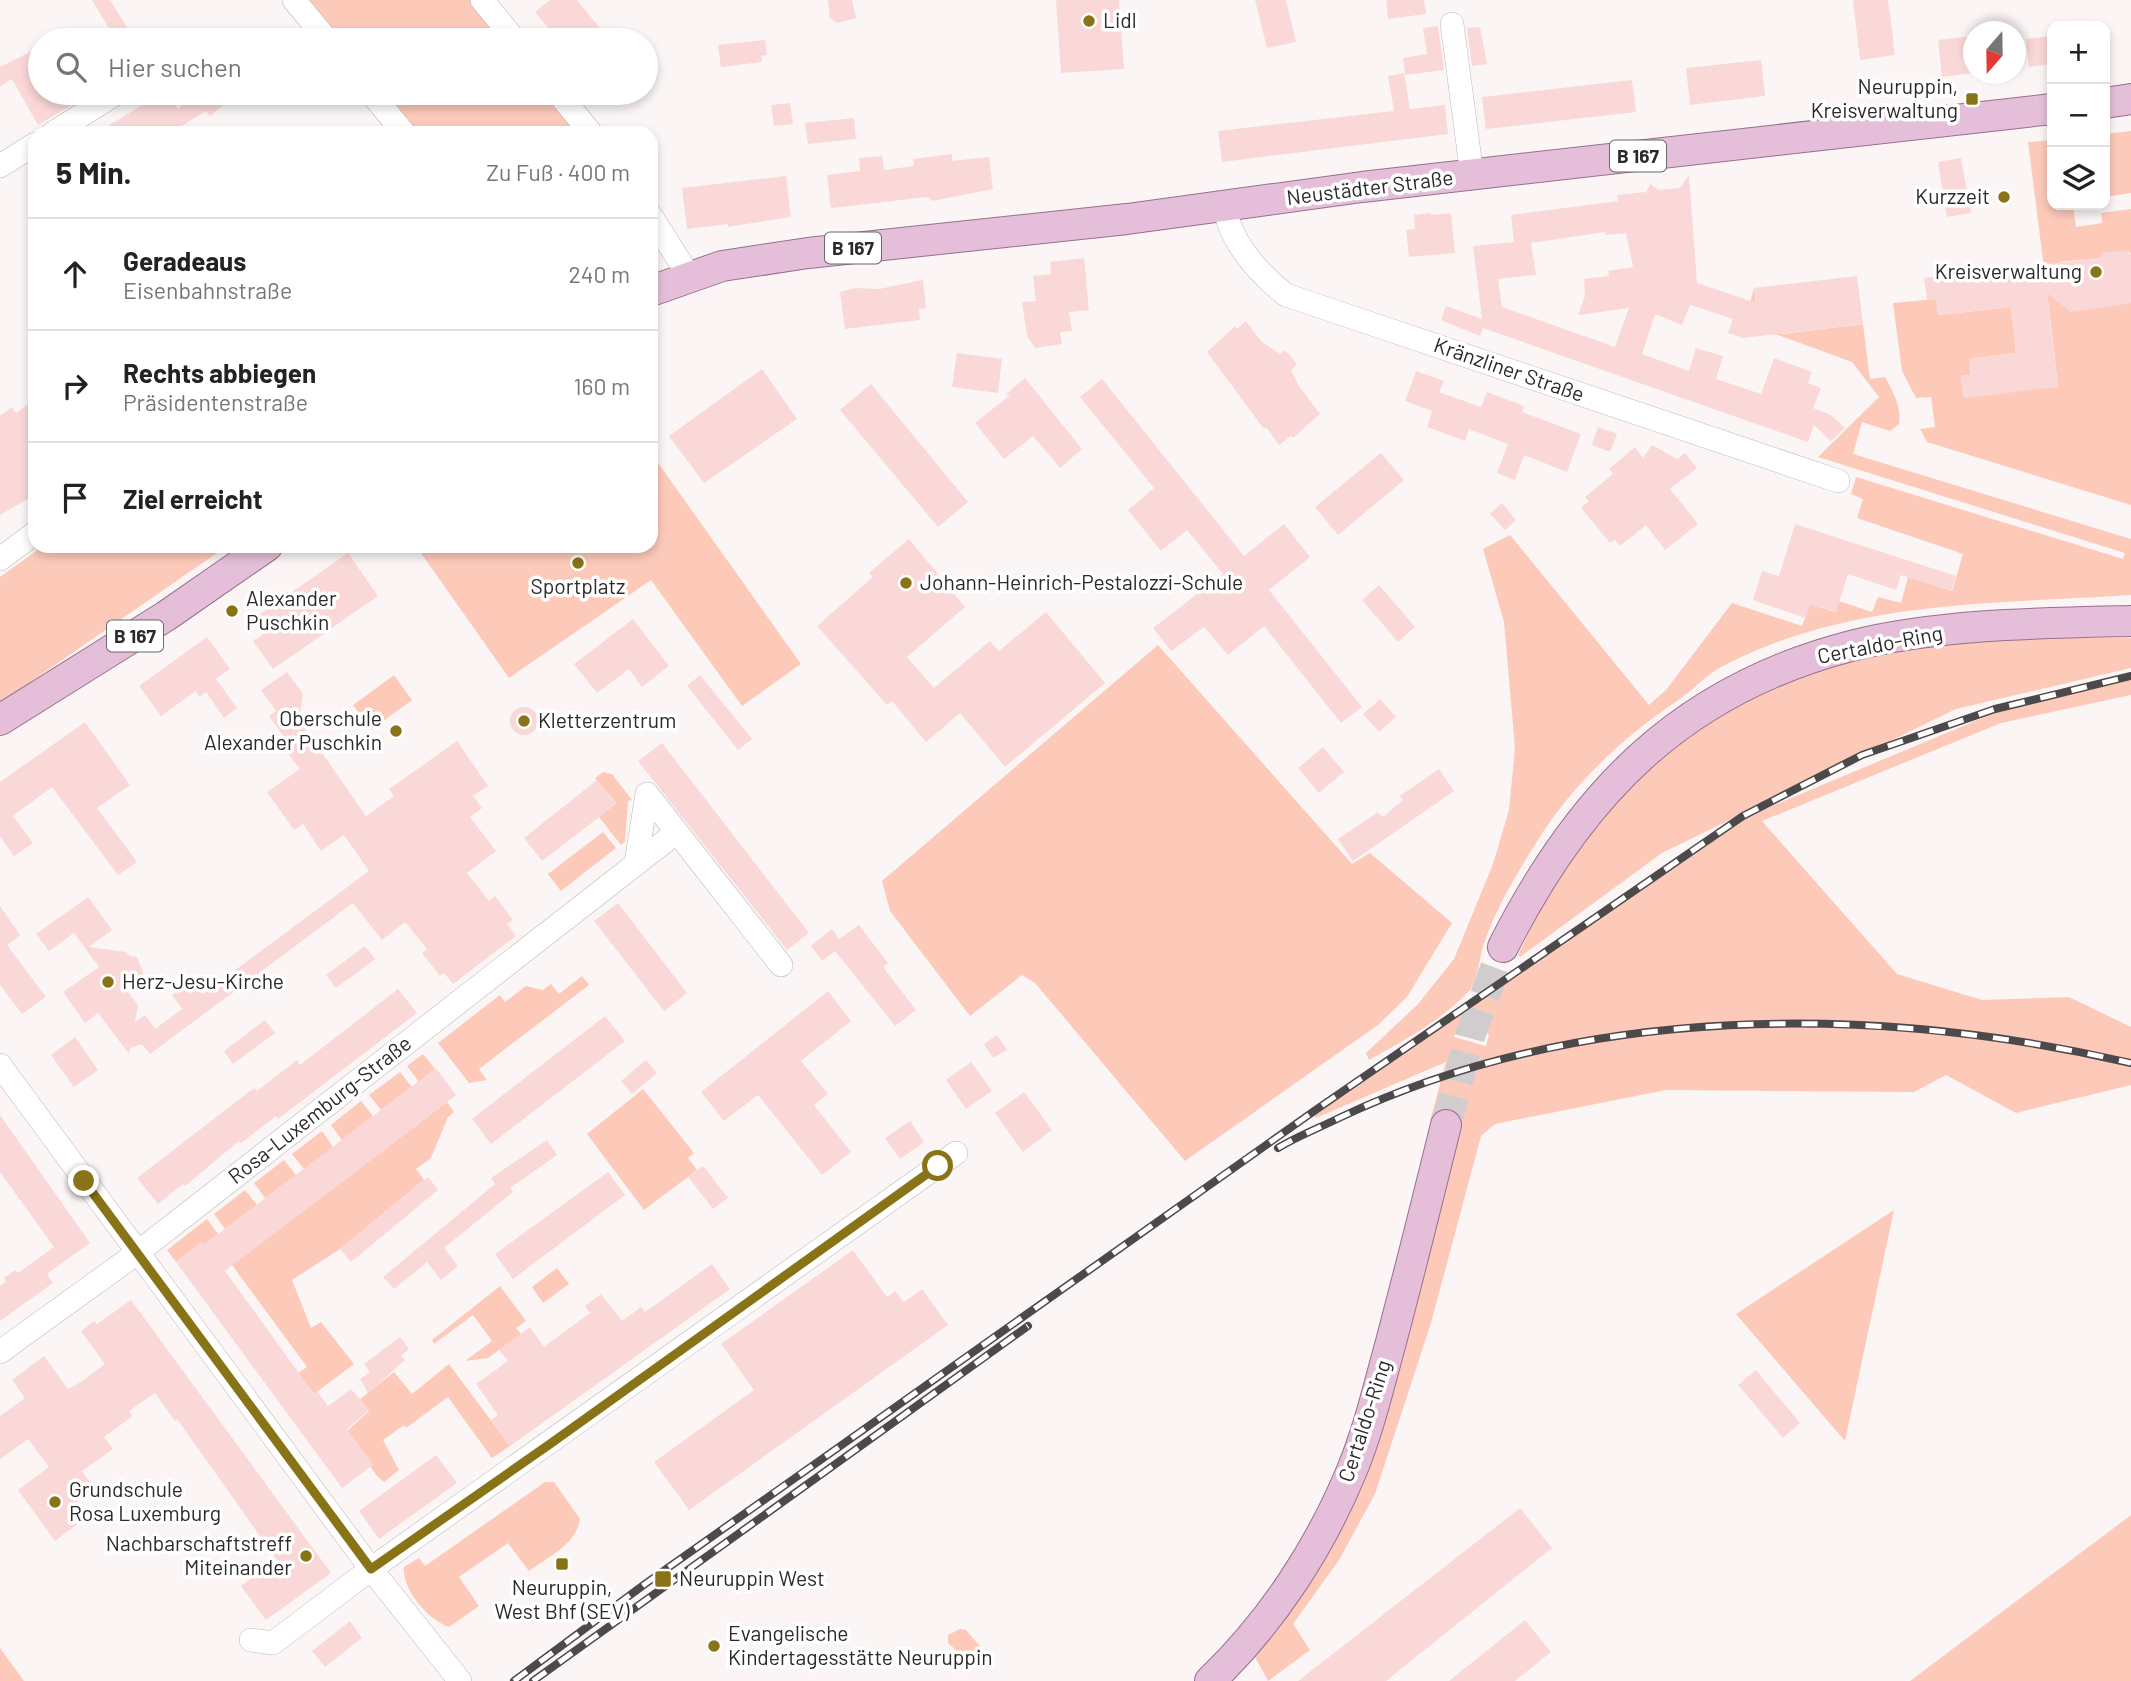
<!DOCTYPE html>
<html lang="de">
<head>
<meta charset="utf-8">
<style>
	body { margin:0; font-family:Barlow,sans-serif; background:#f6f6f6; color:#222 }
	.controls { position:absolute; right:21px; top:21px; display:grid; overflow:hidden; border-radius:14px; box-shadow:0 4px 10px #0003 }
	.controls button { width:63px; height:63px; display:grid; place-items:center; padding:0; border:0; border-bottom:2px solid #e0e0e0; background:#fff; color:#222; font:35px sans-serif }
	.compass { position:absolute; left:1963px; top:21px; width:63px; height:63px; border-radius:50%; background:#fff; box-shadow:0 4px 10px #0003; rotate:200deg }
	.stop { position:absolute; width:21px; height:21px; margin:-16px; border:5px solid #887417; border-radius:50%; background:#fff }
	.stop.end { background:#887417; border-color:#fff; box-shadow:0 2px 7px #0008 }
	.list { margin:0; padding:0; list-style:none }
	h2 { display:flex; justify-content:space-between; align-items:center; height:91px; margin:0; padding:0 28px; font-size:30px }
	h2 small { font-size:23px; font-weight:400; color:#767676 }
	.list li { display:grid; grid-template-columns:46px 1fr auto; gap:21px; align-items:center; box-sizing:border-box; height:112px; padding:0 28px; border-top:2px solid #e0e0e0 }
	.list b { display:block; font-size:26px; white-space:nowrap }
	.list p { margin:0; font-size:23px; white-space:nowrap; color:#767676 }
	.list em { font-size:23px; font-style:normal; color:#767676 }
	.icon { flex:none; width:38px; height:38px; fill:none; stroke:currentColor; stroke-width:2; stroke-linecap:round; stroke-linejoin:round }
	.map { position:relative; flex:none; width:2131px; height:1681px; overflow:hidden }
	.search { position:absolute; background:#fff; box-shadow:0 4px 10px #0003; left:28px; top:28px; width:630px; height:77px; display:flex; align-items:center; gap:18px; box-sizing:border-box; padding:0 24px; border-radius:38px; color:#767676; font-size:26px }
	.panel { position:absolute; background:#fff; box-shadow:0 4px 10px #0003; left:28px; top:126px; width:630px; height:427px; border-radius:21px }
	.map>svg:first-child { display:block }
</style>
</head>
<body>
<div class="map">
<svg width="2131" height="1681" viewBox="0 0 2131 1681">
	<rect width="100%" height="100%" fill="#fbf5f6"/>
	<path fill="#fdcaba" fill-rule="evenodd" d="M304,0H472L506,40H337Z
		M380,93H549L582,133H414Z
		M2131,131V193L2105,197V134Z
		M2052,140V205H2073L2076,227L2102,223L2101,213L2131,209V254L2128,251L2101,253V258L2059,262L2062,282L2046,284L2028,142Z
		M1754,288L1758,321L1780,318L1782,334L1863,324L1870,379L1885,377C1893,392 1902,407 1899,424L1890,431L1862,422L1853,454L2131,539V595C1993,604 1849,600 1723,666C1705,675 1694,690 1677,701C1622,738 1571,786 1536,843C1517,874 1497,906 1485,941C1479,955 1479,980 1469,991C1442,1020 1403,1041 1369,1060L1366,1053L1418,1004L1454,959L1493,864L1509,810L1515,748L1504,622L1483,549L1510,535L1649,705L1666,690L1732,603L1802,626L1810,604L1835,612L1839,601L1872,612L1878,597L1901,603L1908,577L1952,591L1963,554L1857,518L1863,499L1851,494L1856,477L2123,559L2125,553L1818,457L1879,397L1852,362L1745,323Z
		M2047,291L2100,307L2131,303V505L1927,442L1920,429L1935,427L1931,397L1916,398L1902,371L1893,303L1936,299L1938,315L2011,307L2016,353L1969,359L1971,375L1961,376L1964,398L2058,386Z
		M651,453L801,664L742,706L651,580L509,678L416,546H651Z
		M43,546H227L0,703V577Z
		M2022,637L2131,638V668L1956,709L1662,853L1520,957L1518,955L1562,864L1624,787L1700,724L1809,670L1906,647Z
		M1158,645L1352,864L1370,853L1452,923L1407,997L1378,1025L1185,1161L1035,983L1022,975L970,1016L890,911L882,881Z
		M394,675L412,700L371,730L353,705Z
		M2131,680V695L2001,723L1762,821L1897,974L1982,1000L2069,997L2131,1027V1085L2016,1113L1946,1075L1914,1092L1666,1090L1495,1124L1481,1136L1431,1323L1375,1494L1339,1560L1293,1624L1310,1650L1268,1681L1254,1655L1401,1344L1461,1130L1430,1121L1446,1062L1316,1118L1313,1115L1748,816L1999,711ZM1458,1025L1489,1034L1486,1046L1454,1037Z
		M603,772L612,774L632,800L628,801L625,842L621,845L599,817L616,803L595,778Z
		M603,832L616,848L561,891L548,874Z
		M582,976L589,985L479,1069L487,1080L469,1083L438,1043L500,995L505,1002L526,986L543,990L551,984L559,994Z
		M423,1054L435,1069L419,1082L407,1066Z
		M400,1072L412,1087L381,1110L369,1095Z
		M643,1089L694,1153L688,1158L697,1170L644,1210L587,1134Z
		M361,1101L373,1116L342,1140L331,1125Z
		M447,1102L454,1112L448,1117L431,1158L416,1169L424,1180L340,1249L292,1280L311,1328L321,1322L354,1364L314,1394L298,1373L307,1367L232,1265Z
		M322,1131L333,1147L304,1169L292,1154Z
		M284,1160L296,1175L265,1198L254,1183Z
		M245,1190L257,1205L225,1229L214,1214Z
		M1894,1210L1845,1441L1736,1314Z
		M207,1219L218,1234L204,1245L202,1242L176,1262L167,1250Z
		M557,1268L569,1284L543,1303L532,1287Z
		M500,1286L526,1321L516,1328L521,1334L488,1358L465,1361L492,1341L473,1315L434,1344L432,1340Z
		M449,1364L510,1446L492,1458L448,1397L406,1428L404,1425L383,1440L399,1470L384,1482C368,1470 362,1446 346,1432L369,1411L360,1399L394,1372L412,1394Z
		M545,1482H554L580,1519C576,1545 548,1557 529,1571L508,1543L459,1577L479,1606L449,1627C428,1620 402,1590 404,1567L419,1558L425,1566Z
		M2131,1515V1681H1910Z
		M960,1629L966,1630L985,1652V1663L977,1669L948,1643V1635Z
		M0,1648L24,1681H0Z"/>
	<path fill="#fbd8d8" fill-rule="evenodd" d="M92,0H110L135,40H116Z
		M550,0H577L610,40H558L535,12Z
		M828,0H852L856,18L837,23L830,18Z
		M1056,0H1119L1124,69L1061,73Z
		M1255,0H1286L1296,42L1267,48Z
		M1386,0H1424L1426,14L1388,19Z
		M1853,0H1888L1895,55L1860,60Z
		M1438,26L1444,70L1405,75L1403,58L1427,54L1423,28Z
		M1480,27L1487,64L1472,66L1467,28Z
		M1973,36V73L1942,77L1938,40Z
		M2052,36V64L2029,67L2026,39Z
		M765,40L767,55L761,56L762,62L721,67L718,45Z
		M40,47V93H91L38,125L12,79L0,86V67Z
		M1761,60L1765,96L1690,105L1686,68Z
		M1404,73L1410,109L1445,105L1448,134L1222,162L1218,131L1394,111L1388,76Z
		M1632,80L1636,112L1486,129L1482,97Z
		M163,93H169L178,109L197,93H237L210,116L206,111L170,133H96Z
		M790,103L793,124L774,126L771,105Z
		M854,118L856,139L808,144L805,123Z
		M952,154V161L989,157L993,189L932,201L928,197L831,208L827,175L860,171L859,158L882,156L884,170L914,166L913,159Z
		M1961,158L1971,213L1947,217L1938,162Z
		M1689,175L1697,283L1756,303L1754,288L1857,276L1863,324L1743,338L1728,333L1733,319L1690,305L1682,325L1655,314L1642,354L1689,371L1696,348L1723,356L1716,379L1761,394L1774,358L1812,372L1808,383L1821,388L1813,408L1831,415L1845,428L1831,441L1814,425L1808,442L1483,328L1480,336L1441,320L1446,306L1482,319L1473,246L1514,242L1511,215L1618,201L1617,195L1646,192L1650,184L1659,190L1680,188ZM1605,232L1606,235L1626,233L1633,267L1608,271L1609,276L1584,279L1585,296L1578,315L1629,308L1615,347L1502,307L1498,279L1536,275L1531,243Z
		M786,176L791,217L734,226L728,227V224L687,229L682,188Z
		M1431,213V215L1451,213L1455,253L1409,257L1406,230L1415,229L1414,215Z
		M2128,250V254H2131V303L2071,312L2047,293L2058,387L1964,398L1961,376L1971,375L1969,359L2016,353L2011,307L1938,315L1936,299L1927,300L1924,278L2101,258V253Z
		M1084,258L1089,310L1069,312L1072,331L1060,332L1062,344L1035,348L1027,336L1022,302L1036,301L1033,276L1051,274L1050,262Z
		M923,280L926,308L919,309L920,320L845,329L840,292L855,288L879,289Z
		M1246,321L1261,341L1280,354L1285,350L1297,364L1291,370L1299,386L1320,414L1293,438L1291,436L1279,445L1266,427L1264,429L1207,352L1235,326L1237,329Z
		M957,353L1002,359L998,393L952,387Z
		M762,369L797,419L704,483L669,436Z
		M1416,371L1444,381L1439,392L1481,407L1487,392L1524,406L1522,412L1581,434L1567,472L1524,455L1515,480L1497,473L1508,444L1469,429L1465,441L1427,427L1432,411L1405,401Z
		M1025,378L1082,449L1060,468L1033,436L1004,459L975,423L1010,395L1006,394Z
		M1102,379L1244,556L1284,524L1310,557L1269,590L1362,707L1341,723L1264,626L1228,655L1204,627L1171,651L1153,628L1223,574L1187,530L1161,551L1128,510L1154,488L1080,397Z
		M871,384L968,502L938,527L840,410Z
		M35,399V495L0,515V416L12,407L16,413Z
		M1598,427L1617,434L1610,452L1592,445Z
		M1652,445L1677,459L1685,453L1697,468L1670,489L1698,524L1665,550L1646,525L1620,546L1615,540L1610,543L1581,508L1589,501L1585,497L1613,474L1609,469L1635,447L1643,458Z
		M1381,453L1404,480L1338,535L1315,507Z
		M1502,503L1516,520L1505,530L1490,514Z
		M1795,524L1956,576L1951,591L1901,575L1896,590L1848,574L1836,612L1810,604L1806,618L1753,600L1762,571L1779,576Z
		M909,539L965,607L907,657L934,688L990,641L999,651L1046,612L1105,683L1005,767L960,713L926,742L892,701L887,705L817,626L873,577L869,573Z
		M348,553L378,596L273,669L253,641L263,635L252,620Z
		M1379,585L1415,627L1398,642L1362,600Z
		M633,619L669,666L642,687L629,669L597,693L574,664Z
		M207,637L230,669L216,679L237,708L224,718L206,692L199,697L196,691L161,716L139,686Z
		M287,672L303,694L299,720L366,816L394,796L389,789L457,741L488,786L473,796L482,808L470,817L496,851L467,873L489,901L495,896L513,920L507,924L516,936L453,984L444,973L440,976L422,953L427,949L405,922L382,940L353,903L150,1054L142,1044L130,1048L129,1054L98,1013L85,1023L63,992L99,967L74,933L49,951L36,934L88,897L112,930L89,947L126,952L130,956L137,957L145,978L127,991L138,1005L135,1022L145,1015L155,1029L182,1009L172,995L192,980L203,994L369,871L344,835L321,851L303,824L294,830L267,792L300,769L289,755L294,751L269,716L276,711L261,690Z
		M700,675L752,739L738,750L687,686Z
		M1380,699L1396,717L1379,732L1363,714Z
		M510 721a14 14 0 1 1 28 0a14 14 0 1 1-28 0Z
		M85,722L130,785L97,808L137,862L118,875L52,787L13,816L33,843L14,856L0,836V782Z
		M662,743L809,933L787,950L638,761Z
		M1323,747L1344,772L1319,793L1298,768Z
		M1439,769L1454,791L1353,861L1338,839L1378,812L1383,817L1403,800L1400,796Z
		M597,780L616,804L542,861L524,838Z
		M618,903L687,993L664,1011L594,921Z
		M0,906L20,935L7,945L46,997L22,1014L0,985Z
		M859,925L888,963L883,967L916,1010L895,1026L835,951L822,961L811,946L832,929L839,939Z
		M365,946L375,959L336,988L326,975Z
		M398,989L417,1013L278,1119L276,1116L241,1143L239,1141L185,1186L183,1184L158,1204L137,1178L254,1088L257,1091L297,1060L300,1065Z
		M828,991L851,1021L801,1061L828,1094L814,1105L851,1152L822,1175L758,1095L724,1121L701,1092Z
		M605,1016L625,1041L491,1144L472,1119Z
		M265,1020L275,1033L233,1064L224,1051Z
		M997,1035L1007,1050L993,1058L984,1044Z
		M75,1037L98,1070L74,1087L51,1055Z
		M646,1060L657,1073L632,1094L621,1081Z
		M971,1062L992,1091L966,1109L946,1080Z
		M436,1068L456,1095L225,1271L314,1394L317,1391L328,1406L351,1389L369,1410L347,1429L373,1465L342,1488L176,1262L202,1241L204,1245Z
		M1024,1092L1052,1130L1023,1152L995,1113Z
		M0,1115L90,1243L47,1274L53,1283L0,1321V1286L6,1282L4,1278L15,1270L18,1273L54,1247L0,1172Z
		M910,1121L924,1142L900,1159L885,1138Z
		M547,1140L557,1155L510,1188L513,1192L444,1248L458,1266L441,1280L427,1262L394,1289L383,1277L495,1184L491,1178Z
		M703,1166L728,1198L713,1209L688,1177Z
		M608,1172L625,1195L513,1279L495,1254Z
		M428,1177L438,1190L351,1262L340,1249Z
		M853,1250L887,1297L895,1291L904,1302L922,1289L948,1325L689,1510L654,1462L754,1390L721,1344Z
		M712,1264L730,1289L510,1446L491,1420L498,1415L476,1384L508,1361L499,1350L530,1327L544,1347L590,1313L585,1306L601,1294L622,1321L641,1307L645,1312Z
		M131,1300L331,1573L266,1620L241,1586L277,1560L177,1419L175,1421L155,1393L129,1411L133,1416L104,1437L113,1449L82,1471L91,1484L74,1496L88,1516L55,1541L18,1490L49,1467L28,1439L0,1459V1416L25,1398L12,1380L44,1356L68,1389L81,1382L105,1364L81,1331L94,1321L97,1324Z
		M400,1337L409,1349L401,1356L405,1360L368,1393L360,1379L370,1372L364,1364Z
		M1756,1370L1800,1423L1783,1438L1738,1385Z
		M436,1455L457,1483L379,1539L359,1511Z
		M1520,1508L1552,1548L1386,1681H1298Z
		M1525,1620L1551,1652L1515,1681H1449Z
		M350,1621L362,1638L325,1667L312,1651Z"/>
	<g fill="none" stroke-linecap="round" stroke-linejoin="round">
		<path stroke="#d1cccd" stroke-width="30" stroke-dasharray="30 15" stroke-linecap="butt" d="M1446,1125L1470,1036L1503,947"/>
		<g stroke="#bdb7b9" stroke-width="24">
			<path id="minor" d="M294,0L327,40
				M482,0L515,40
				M1452,24L1472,175
				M371,93L404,133
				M558,93L591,133
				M53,133L117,93
				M0,166L35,144
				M1224,206C1231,243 1257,272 1286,295L1838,481
				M651,216L689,276
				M0,559L35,533
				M647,794L781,965
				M636,863L647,794
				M0,1065L371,1569L460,1681
				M0,1352L137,1253L677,832
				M251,1640L273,1643L371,1569L956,1153"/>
		</g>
		<g stroke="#996f8b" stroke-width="32">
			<path id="major" d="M2105,103L2131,99
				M651,291L722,266L808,253L1127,219L1362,187L2052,109
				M0,720L166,616L267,546
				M1503,947C1580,794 1681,690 1851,646C1938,624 2041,623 2131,621
				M1210,1681C1271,1623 1320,1548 1352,1470C1369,1429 1379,1385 1391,1342C1410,1270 1428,1198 1446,1125"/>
		</g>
		<use href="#minor" stroke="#fff" stroke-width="23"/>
		<use href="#major" stroke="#e5bfd9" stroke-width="30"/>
		<g stroke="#4c494a" stroke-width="8">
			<path id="rail" d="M1278,1148C1298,1136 1319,1128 1339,1118C1581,1003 1874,1004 2131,1063
				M514,1681L645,1584L1317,1109L1743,816L1862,755L1995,709L2131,676
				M533,1681L1028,1326"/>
		</g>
		<use href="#rail" stroke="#fff" stroke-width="5" stroke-dasharray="16" stroke-linecap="butt"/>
	</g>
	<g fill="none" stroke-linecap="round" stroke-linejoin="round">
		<path stroke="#887417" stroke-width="9" d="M84,1181L371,1569L550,1444L938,1166"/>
	</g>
	<g fill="#887417" stroke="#fff" stroke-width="2.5">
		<circle cx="1089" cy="21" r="7"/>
		<rect x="1965" y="92" width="14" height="14" rx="3.5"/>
		<circle cx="2004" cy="197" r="7"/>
		<circle cx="2096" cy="272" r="7"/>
		<circle cx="578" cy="563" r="7"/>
		<circle cx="906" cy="583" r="7"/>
		<circle cx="232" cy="611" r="7"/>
		<circle cx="524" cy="721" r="7"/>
		<circle cx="396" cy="731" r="7"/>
		<circle cx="108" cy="982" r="7"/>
		<circle cx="55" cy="1502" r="7"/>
		<circle cx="306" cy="1556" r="7"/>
		<rect x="555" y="1557" width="14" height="14" rx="3.5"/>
		<rect x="654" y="1570" width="18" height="18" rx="3.5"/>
		<circle cx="714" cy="1646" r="7"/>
	</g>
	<g text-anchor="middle" stroke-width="7" stroke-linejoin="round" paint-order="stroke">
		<g fill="#fff" stroke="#6b696a" stroke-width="2">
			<rect x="1610" y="140.5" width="56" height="31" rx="5"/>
			<rect x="825" y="232.5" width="56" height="31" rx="5"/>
			<rect x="107" y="620.5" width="56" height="31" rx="5"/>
		</g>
		<g font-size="19" font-weight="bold" fill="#2b292a">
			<text x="1638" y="163">B 167</text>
			<text x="853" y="255">B 167</text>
			<text x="135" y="643">B 167</text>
		</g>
		<g font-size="21" fill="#2b292a" stroke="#fff" text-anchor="start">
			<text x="1103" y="28">Lidl</text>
			<text x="1958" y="94" text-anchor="end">Neuruppin,<tspan x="1958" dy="24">Kreisverwaltung</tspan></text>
			<text x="1990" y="204" text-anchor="end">Kurzzeit</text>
			<text x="2082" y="279" text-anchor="end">Kreisverwaltung</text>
			<text x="920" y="590">Johann-Heinrich-Pestalozzi-Schule</text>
			<text x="578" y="594" text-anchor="middle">Sportplatz</text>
			<text x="246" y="606">Alexander<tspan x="246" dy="24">Puschkin</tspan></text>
			<text x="382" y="726" text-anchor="end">Oberschule<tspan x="382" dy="24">Alexander Puschkin</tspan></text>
			<text x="538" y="728">Kletterzentrum</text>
			<text x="122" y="989">Herz-Jesu-Kirche</text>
			<text x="69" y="1497">Grundschule<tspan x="69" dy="24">Rosa Luxemburg</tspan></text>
			<text x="292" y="1551" text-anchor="end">Nachbarschaftstreff<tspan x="292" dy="24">Miteinander</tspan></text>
			<text x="679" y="1586">Neuruppin West</text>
			<text x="562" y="1595" text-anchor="middle">Neuruppin,<tspan x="562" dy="24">West Bhf (SEV)</tspan></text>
			<text x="728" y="1641">Evangelische<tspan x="728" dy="24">Kindertagesstätte Neuruppin</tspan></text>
		</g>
		<g font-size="21" fill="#2b292a" stroke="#fff">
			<text transform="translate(1370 188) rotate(-7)" y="7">Neustädter Straße</text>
			<text transform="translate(1509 370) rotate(19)" y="7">Kränzliner Straße</text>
			<text transform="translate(1880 645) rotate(-11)" y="7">Certaldo-Ring</text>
			<text transform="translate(320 1110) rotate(-38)" y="7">Rosa-Luxemburg-Straße</text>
			<text transform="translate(1365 1421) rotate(-72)" y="7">Certaldo-Ring</text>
		</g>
	</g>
</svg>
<div class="controls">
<button>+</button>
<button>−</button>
<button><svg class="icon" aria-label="layers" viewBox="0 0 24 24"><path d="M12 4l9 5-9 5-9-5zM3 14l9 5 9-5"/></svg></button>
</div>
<svg class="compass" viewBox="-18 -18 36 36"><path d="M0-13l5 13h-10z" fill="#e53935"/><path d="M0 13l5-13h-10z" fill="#767676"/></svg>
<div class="stop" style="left:938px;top:1166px"></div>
<div class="stop end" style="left:84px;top:1181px"></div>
<div class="search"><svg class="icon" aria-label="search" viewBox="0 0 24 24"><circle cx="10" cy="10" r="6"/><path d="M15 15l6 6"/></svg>Hier suchen</div>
<section class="panel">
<h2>5 Min.<small>Zu Fuß · 400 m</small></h2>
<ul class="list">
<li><svg class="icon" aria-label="ahead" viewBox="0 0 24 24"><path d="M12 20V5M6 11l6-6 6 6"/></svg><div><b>Geradeaus</b><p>Eisenbahnstraße</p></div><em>240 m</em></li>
<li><svg class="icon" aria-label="right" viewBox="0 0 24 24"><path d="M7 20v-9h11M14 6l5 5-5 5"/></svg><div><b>Rechts abbiegen</b><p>Präsidentenstraße</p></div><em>160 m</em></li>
<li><svg class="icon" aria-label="arrive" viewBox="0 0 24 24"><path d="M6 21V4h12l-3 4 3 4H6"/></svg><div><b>Ziel erreicht</b></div></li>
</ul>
</section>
</div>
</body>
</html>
